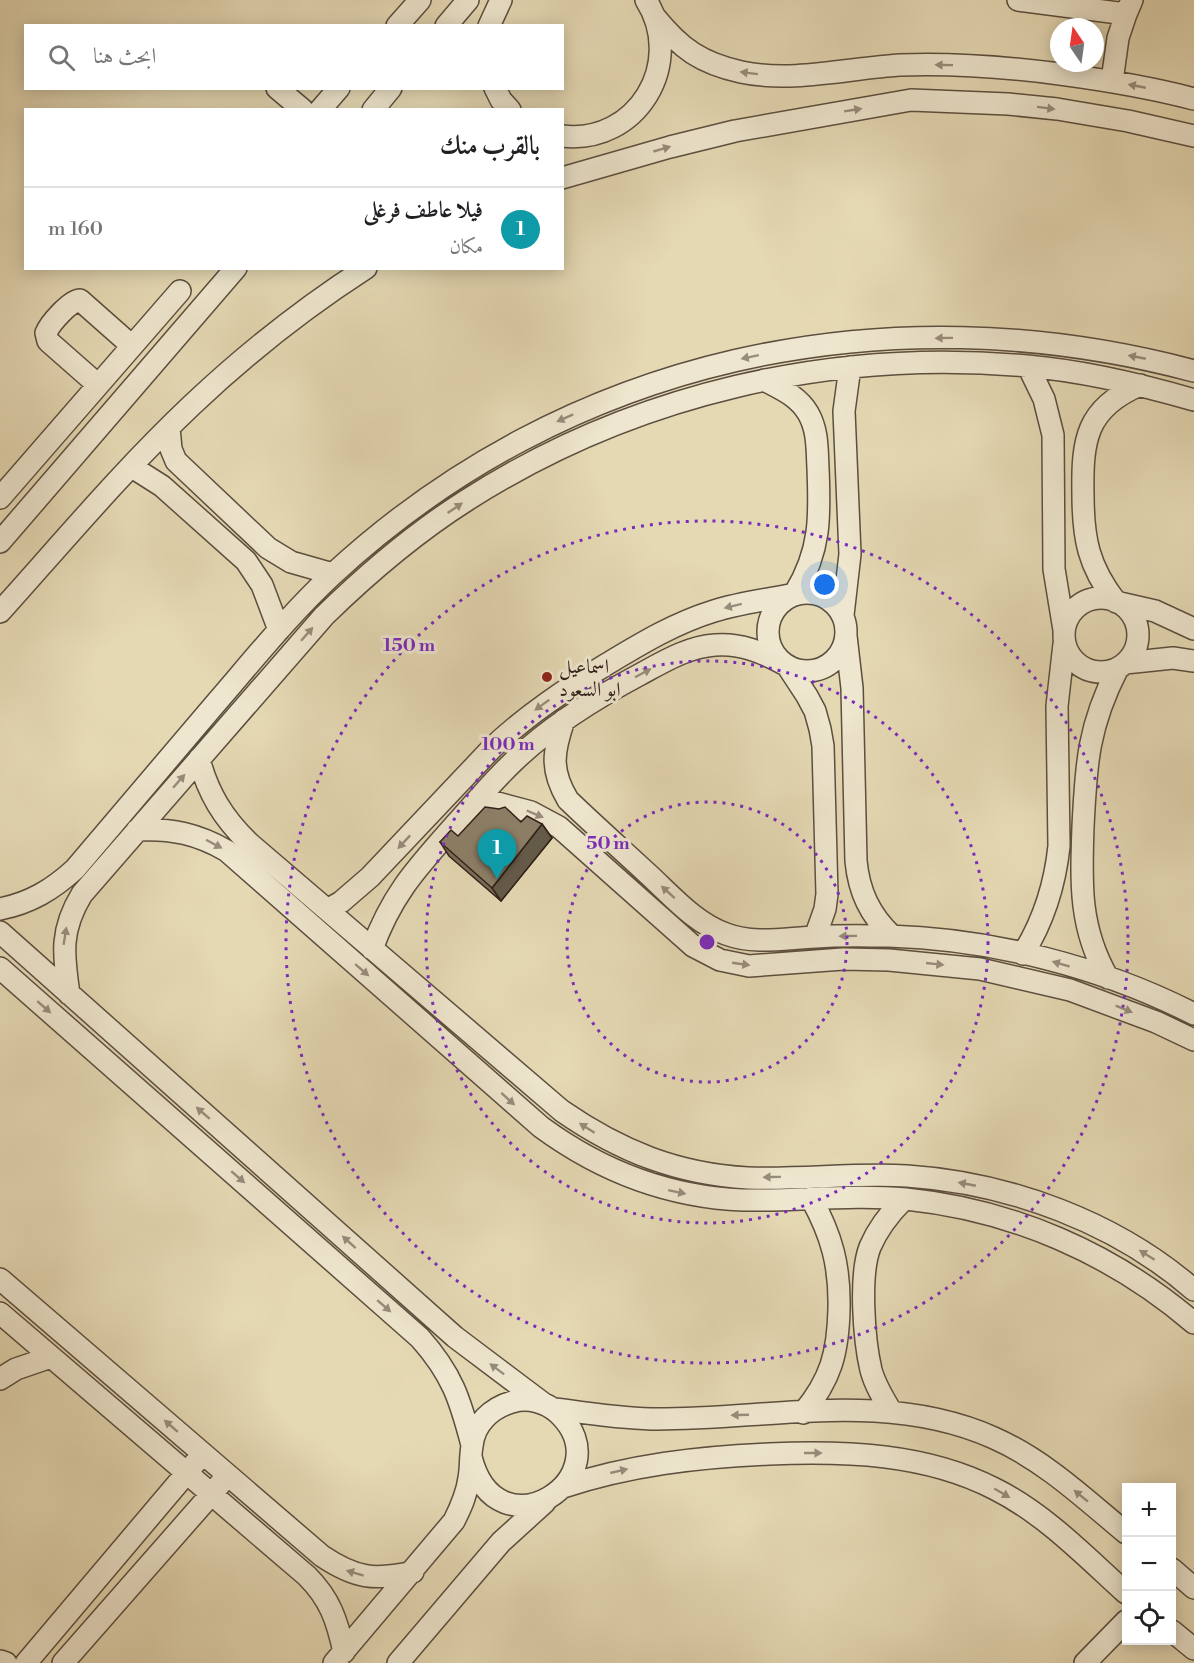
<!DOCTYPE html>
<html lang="ar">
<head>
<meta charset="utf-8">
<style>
	body { margin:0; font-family:"Libre Bodoni",Amiri,serif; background:#f6f6f6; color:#202124; direction:rtl }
	.controls { position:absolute; right:18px; bottom:18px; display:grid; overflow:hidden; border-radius:0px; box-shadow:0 3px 15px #0003 }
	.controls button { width:54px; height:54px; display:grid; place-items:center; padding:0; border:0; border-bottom:2px solid #e0e0e0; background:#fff; color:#202124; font:30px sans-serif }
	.compass { position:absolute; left:1050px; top:18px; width:54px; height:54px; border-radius:50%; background:#fff; box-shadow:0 3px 15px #0003; rotate:347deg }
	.you { position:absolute; left:825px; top:585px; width:21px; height:21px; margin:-15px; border:4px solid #fff; border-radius:50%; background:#1a73e8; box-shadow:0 0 0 9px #1a73e833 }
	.badge { display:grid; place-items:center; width:39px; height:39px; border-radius:50%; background:#0f766e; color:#fff; font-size:20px; font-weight:700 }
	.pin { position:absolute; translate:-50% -50px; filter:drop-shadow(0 2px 3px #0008) }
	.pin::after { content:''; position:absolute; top:32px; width:21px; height:18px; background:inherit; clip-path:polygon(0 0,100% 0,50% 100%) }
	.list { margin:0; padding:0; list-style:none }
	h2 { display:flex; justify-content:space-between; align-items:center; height:78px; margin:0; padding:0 24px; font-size:26px }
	h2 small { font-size:20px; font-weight:400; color:#757577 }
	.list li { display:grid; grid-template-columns:39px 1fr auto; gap:18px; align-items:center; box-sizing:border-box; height:84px; padding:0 24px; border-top:2px solid #e0e0e0 }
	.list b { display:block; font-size:22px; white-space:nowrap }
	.list p { margin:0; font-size:20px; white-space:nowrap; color:#757577 }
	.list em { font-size:20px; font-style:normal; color:#757577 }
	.icon { flex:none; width:33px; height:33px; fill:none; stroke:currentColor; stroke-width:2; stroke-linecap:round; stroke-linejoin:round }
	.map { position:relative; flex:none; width:1194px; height:1663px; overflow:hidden; direction:ltr }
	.search { position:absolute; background:#fff; box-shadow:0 3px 15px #0003; left:24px; top:24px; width:540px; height:66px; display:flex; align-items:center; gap:15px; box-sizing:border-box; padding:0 21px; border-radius:0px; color:#757577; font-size:22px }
	.panel { position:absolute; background:#fff; box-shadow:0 3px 15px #0003; left:24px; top:108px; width:540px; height:162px; border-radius:0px; direction:rtl }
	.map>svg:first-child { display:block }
</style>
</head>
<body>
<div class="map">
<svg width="1194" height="1663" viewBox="0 0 1194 1663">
	<rect width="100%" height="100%" fill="#e5d9b4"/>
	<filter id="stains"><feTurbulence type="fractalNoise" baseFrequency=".00333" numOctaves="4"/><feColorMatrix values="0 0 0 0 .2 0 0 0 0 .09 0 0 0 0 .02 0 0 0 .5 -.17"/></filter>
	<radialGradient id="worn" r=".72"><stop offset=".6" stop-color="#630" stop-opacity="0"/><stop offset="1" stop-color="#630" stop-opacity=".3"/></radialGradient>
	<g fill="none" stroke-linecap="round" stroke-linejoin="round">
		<g stroke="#5c4e3f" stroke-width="24">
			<path id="minor" d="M1018,0L1126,14L1132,0
				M655,17C681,49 701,63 741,72C791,83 850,68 900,65C954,63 1006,67 1060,74C1105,80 1149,87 1194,99
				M397,26L420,0
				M446,26L468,0
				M489,26L501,0
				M1112,81L1118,38L1126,14
				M277,88L303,110
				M495,88L501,100L510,110
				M320,110L339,88
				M373,110L391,88
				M562,136C637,145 686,63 646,0
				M562,178L670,147L735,131L911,100L1008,104L1057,109L1128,121L1194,136
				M1028,366L1044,399L1053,435L1054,569L1064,630
				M764,380C781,389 798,396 808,413C818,430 817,449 818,468C820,516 821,550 795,593
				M98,385L48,341L46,333C50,323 71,300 80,300L132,346
				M169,428L171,449L176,461L268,548L291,562L333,574
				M132,467L162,486L246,561L262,585L279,630
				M0,498L180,291
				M0,542L236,268
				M768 632a39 39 0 1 1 78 0a39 39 0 1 1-78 0Z
				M1064 635a37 37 0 1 1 74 0a37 37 0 1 1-74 0Z
				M1116,602C1088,566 1083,538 1083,494C1082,440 1086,408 1140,385
				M1120,603L1155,611L1194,629
				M0,612C63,542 124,469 193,404C247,353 304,308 366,268
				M843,615L850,554L844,411L850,367
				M846,636L852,688L856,861C859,892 870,915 892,936
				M1125,663L1173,658L1194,661
				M788,667L807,696L815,711L820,729L823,746L827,894L825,909L815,937
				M564,720C553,752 550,770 568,800C594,825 621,849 648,874C672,896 695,923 726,934C755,945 786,938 816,937C840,935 865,936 889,936C993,939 1102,967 1194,1014
				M199,759C208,793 223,818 249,843L562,1111C620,1151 677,1174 748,1178C801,1180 854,1173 907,1176C1010,1183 1116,1222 1194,1290
				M479,798L531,812L559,827L693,946L720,960L749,966L843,959L889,960L980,969L1070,990L1156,1022L1194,1040
				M137,830C171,828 198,834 227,851L541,1127C601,1171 668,1197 743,1200C797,1201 852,1194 906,1199C1013,1210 1112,1253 1194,1323
				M0,909C30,903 52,890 75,869C122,813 169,758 216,703C254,659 290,614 332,575C567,357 886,289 1194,371
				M327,910L341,902L370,877L493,747C528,714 566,689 607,664C642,643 675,623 714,611C739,603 765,600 790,595
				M0,932L455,1337L544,1404
				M372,949C392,894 417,868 454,826C474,804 492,782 513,762C550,726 594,699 639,675C663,662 687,647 715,645C740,643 762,652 784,664
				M1023,954C1044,920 1055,885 1059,846L1057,706L1064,644
				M0,968L420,1338C452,1374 460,1399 472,1445
				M1108,978C1079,928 1081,883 1083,827C1086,764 1088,726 1118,668
				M69,994C63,954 60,930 82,894L324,616C368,573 415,533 467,500C633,394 832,348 1027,366C1084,371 1139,384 1194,400
				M0,1279L322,1556C355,1578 374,1581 413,1572
				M0,1313L307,1576C330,1599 337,1620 344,1652
				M0,1379L16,1369L51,1357
				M554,1409C589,1413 624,1419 658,1419C772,1419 886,1390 994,1438C1044,1460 1085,1499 1126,1533
				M891,1411C883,1398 875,1385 871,1370C864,1340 859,1275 870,1247C878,1228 890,1213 904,1199
				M803,1413C831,1379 838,1353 839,1309C840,1266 832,1236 811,1198
				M563,1487C630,1465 698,1457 769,1454C845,1451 925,1453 995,1489C1045,1514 1085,1556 1126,1593
				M1172,1569L1194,1588
				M1172,1631L1194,1649
				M0,1661L6,1663
				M26,1663L195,1463
				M63,1663L221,1483
				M334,1663L454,1521C461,1507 467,1494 469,1478C471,1468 470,1457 472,1446C474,1424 491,1408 512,1402C528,1397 546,1402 558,1413C625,1476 497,1560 471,1457
				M398,1663L501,1542L545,1502
				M1085,1663L1126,1621"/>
		</g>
		<use href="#minor" stroke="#eee6ce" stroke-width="21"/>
	</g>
	<path fill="#796e5a" stroke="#2e1f18" stroke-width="1.5" d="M521,822L542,824L552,838L501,901L449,856L440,842L458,836Z"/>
	<path fill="#635a4a" stroke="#2e1f18" stroke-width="1.5" d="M542,824L552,838L501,901L492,888Z"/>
	<path fill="#8d8069" stroke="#2e1f18" stroke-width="1.5" d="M485,807L499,809L505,807L521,822L527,816L542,824L492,888L440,842L451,830L458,836Z"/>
	<defs><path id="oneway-solid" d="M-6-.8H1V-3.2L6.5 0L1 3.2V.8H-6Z" transform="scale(1.5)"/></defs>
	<g fill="#988c7c">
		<use href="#oneway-solid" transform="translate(944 65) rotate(-179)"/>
		<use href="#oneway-solid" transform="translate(749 73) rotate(-173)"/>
		<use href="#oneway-solid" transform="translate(1137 86) rotate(-169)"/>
		<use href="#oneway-solid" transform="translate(1046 108) rotate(7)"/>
		<use href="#oneway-solid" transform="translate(853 110) rotate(-9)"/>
		<use href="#oneway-solid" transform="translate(662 149) rotate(-16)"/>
		<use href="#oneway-solid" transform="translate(944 338) rotate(179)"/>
		<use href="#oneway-solid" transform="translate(750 357) rotate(168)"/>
		<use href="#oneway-solid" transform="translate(1137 357) rotate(-169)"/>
		<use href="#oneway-solid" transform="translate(565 418) rotate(156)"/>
		<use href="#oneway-solid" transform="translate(455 508) rotate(-34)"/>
		<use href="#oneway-solid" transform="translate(733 606) rotate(166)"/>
		<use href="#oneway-solid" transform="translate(307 634) rotate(-49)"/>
		<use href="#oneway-solid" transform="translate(643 673) rotate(-28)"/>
		<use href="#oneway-solid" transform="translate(542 705) rotate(144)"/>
		<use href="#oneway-solid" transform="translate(179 781) rotate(-49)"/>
		<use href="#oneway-solid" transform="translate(535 814) rotate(23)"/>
		<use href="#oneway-solid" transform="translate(404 842) rotate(133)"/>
		<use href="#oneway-solid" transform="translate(214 844) rotate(28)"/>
		<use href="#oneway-solid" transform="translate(668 892) rotate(-138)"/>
		<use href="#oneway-solid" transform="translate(65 936) rotate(-81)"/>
		<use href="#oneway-solid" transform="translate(848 936) rotate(179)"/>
		<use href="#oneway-solid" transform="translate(741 964) rotate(8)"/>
		<use href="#oneway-solid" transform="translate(935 964) rotate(6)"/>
		<use href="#oneway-solid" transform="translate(1061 964) rotate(-164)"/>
		<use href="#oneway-solid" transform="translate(362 970) rotate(41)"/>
		<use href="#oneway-solid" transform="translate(44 1007) rotate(41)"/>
		<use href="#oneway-solid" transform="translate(1124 1009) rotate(22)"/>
		<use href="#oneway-solid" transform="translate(508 1099) rotate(42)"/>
		<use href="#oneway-solid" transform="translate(203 1113) rotate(-139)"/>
		<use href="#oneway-solid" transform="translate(587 1128) rotate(-148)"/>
		<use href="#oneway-solid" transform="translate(238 1177) rotate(41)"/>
		<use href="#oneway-solid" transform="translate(772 1177) rotate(179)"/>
		<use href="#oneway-solid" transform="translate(967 1184) rotate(-169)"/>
		<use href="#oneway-solid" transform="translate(677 1192) rotate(12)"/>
		<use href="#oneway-solid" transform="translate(349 1242) rotate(-138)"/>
		<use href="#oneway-solid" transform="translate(1147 1255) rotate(-148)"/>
		<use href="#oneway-solid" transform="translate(384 1306) rotate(41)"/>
		<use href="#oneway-solid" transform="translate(497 1369) rotate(-143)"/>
		<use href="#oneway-solid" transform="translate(740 1415) rotate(178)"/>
		<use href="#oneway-solid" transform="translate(171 1426) rotate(-139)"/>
		<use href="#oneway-solid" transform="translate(813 1453)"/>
		<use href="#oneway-solid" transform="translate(619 1471) rotate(-13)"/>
		<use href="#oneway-solid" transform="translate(1002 1493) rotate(30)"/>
		<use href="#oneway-solid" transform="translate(1081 1496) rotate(-141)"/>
		<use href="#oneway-solid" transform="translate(355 1573) rotate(-163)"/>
	</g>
	<g fill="none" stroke="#7b2cbf" stroke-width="3" stroke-dasharray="3 6">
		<circle cx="707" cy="942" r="140"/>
		<circle cx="707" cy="942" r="281"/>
		<circle cx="707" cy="942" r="421"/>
	</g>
	<circle fill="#8f2418" stroke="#eee6ce" stroke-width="2" cx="547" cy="677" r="6"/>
	<g text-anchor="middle" stroke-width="6" stroke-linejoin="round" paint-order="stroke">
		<g font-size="20" fill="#2e1f18" stroke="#eee6ce" text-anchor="start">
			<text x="559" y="673">اسماعيل<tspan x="559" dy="23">ابو السعود</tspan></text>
		</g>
	</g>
	<circle cx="707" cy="942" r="9" fill="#7b2cbf" stroke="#eee6ce" stroke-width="3"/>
	<g font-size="18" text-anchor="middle" font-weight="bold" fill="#7b2cbf" stroke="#eee6ce" stroke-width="6" stroke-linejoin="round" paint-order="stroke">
		<text x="409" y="651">150 m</text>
		<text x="508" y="750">100 m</text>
		<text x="608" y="849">50 m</text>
	</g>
	<rect width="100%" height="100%" filter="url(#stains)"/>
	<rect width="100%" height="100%" fill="url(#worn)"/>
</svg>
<div class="controls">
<button>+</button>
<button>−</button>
<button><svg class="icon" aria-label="locate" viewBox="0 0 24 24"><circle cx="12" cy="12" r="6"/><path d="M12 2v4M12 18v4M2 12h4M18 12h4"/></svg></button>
</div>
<svg class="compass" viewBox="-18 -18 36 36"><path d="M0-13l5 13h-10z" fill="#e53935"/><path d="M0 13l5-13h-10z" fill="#757577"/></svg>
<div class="you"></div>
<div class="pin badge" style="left:497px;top:879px;background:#0f9aa8">1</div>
<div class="search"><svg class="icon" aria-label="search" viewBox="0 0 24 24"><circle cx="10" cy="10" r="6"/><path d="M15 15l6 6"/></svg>ابحث هنا</div>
<section class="panel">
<h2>بالقرب منك<small></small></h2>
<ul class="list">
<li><span class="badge" style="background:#0f9aa8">1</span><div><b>فيلا عاطف فرغلى</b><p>مكان</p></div><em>160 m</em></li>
</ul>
</section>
</div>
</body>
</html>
